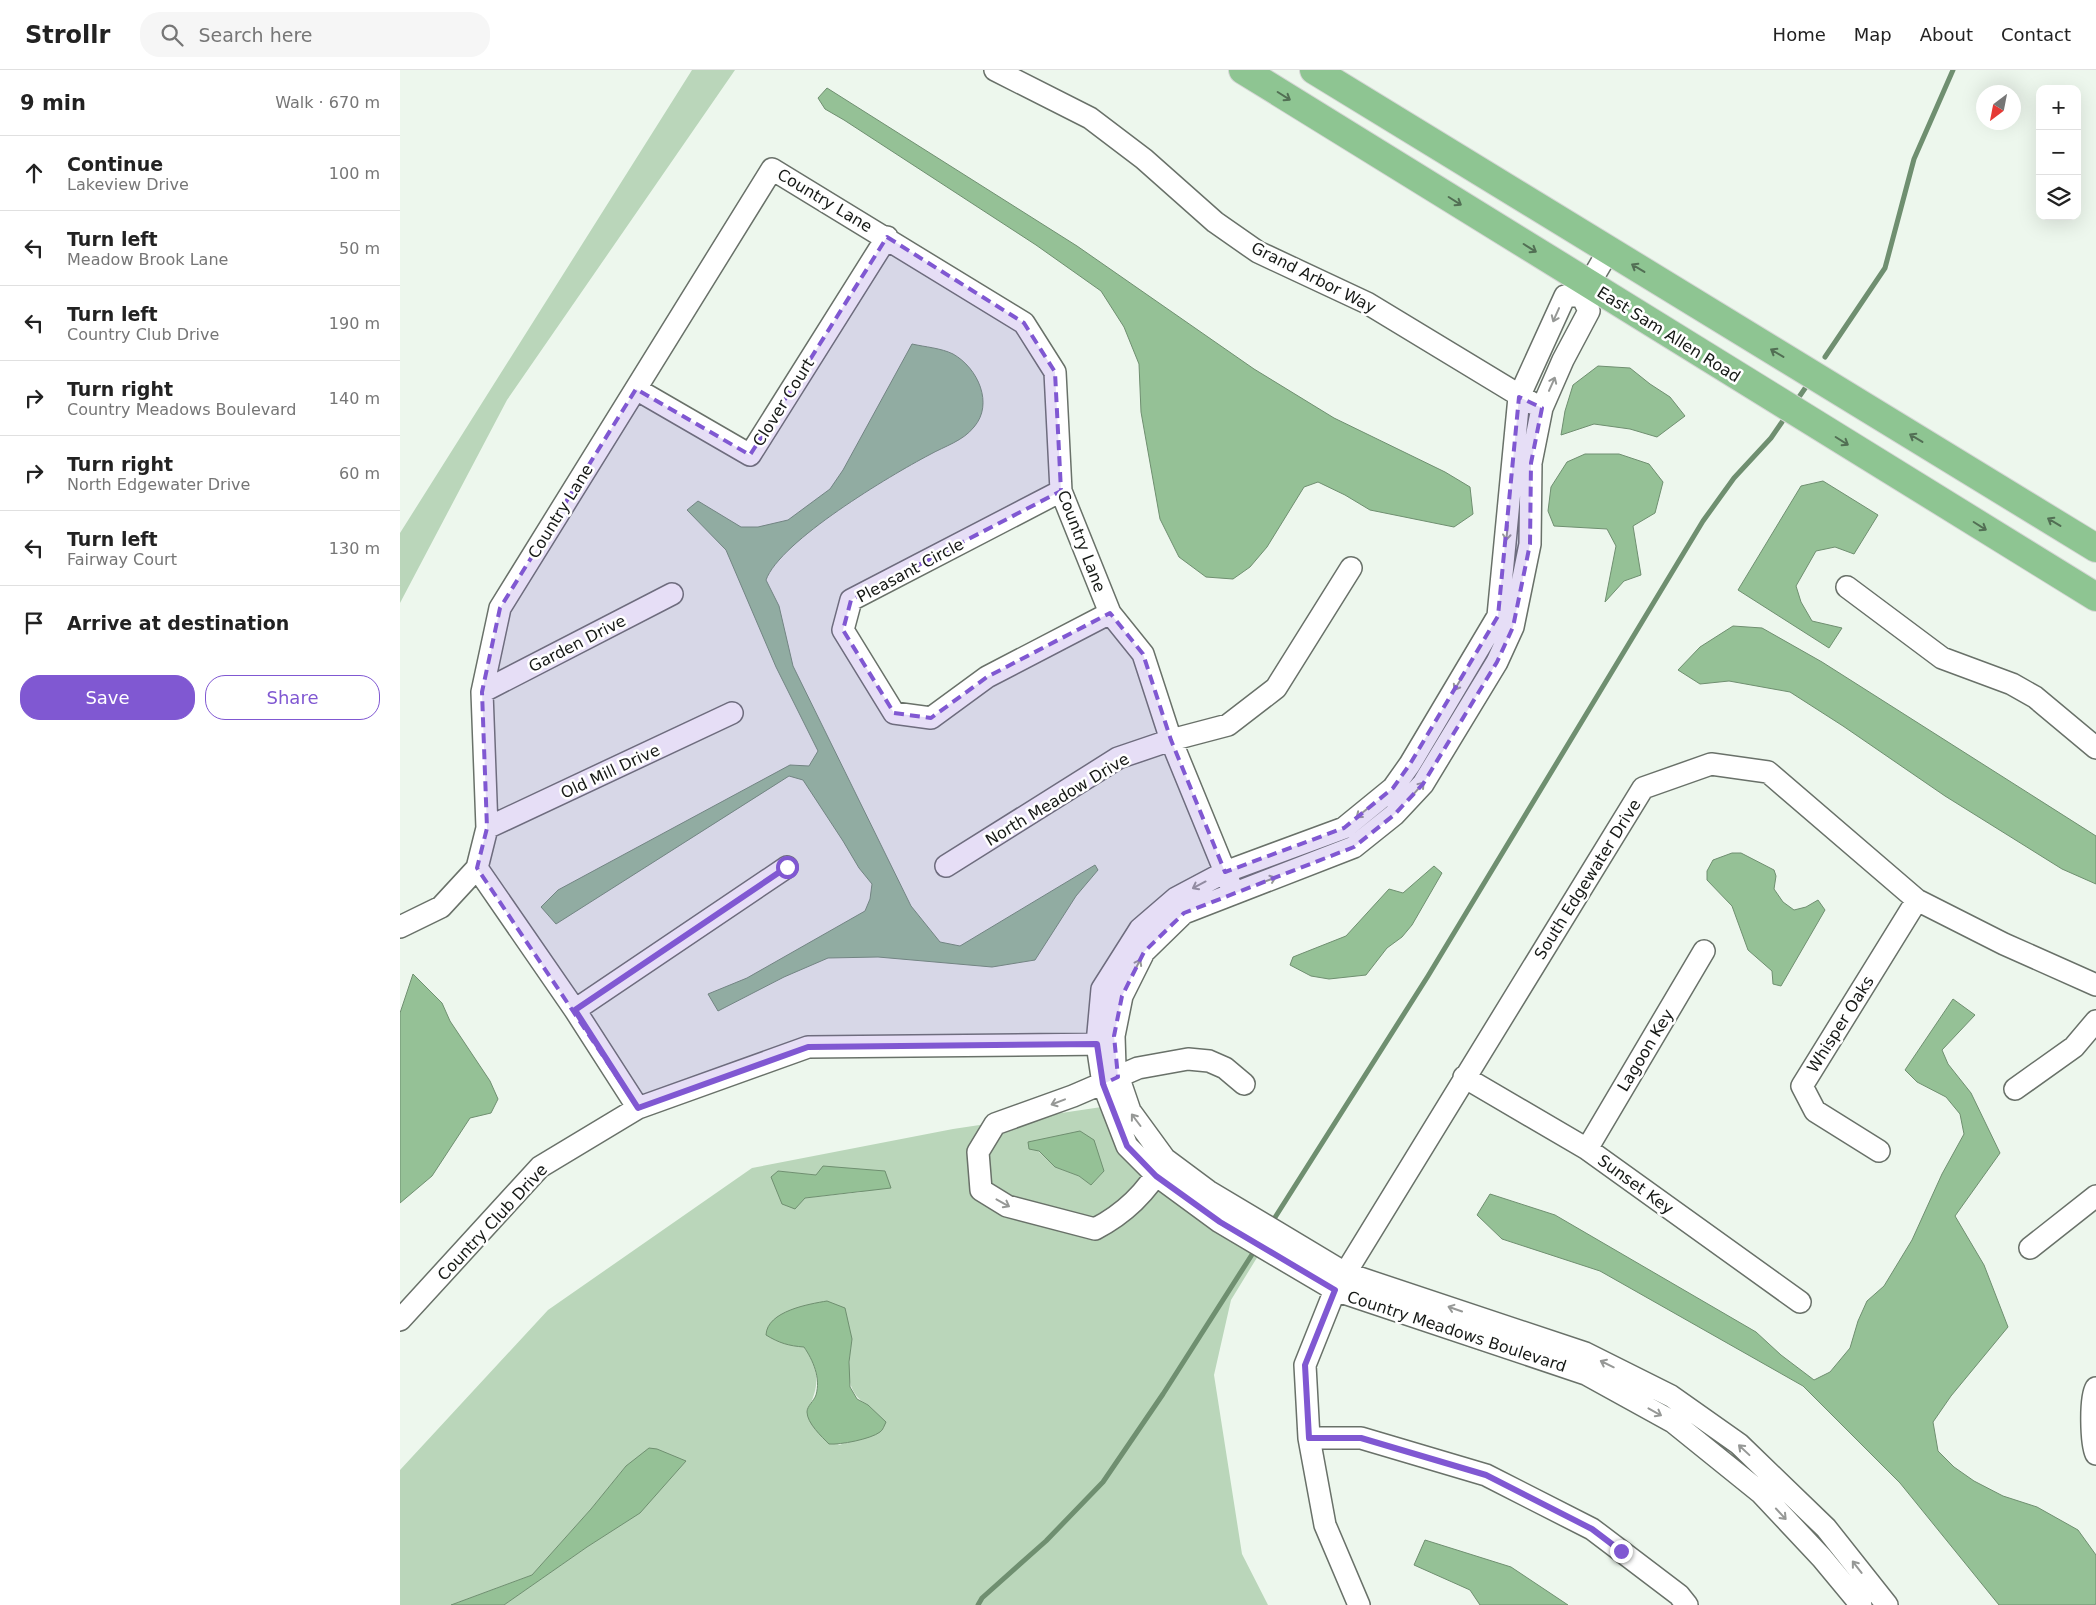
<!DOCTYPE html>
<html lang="en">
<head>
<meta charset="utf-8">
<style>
	body { margin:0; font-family:"DejaVu Sans",sans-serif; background:#f6f6f6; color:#222 }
	.controls { position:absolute; right:15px; top:15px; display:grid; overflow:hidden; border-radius:10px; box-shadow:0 5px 20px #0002 }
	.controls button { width:45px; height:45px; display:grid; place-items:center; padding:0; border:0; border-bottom:1px solid #e0e0e0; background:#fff; color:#222; font:25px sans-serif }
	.compass { position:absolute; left:1576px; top:15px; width:45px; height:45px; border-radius:50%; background:#fff; box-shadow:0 5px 20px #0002; rotate:212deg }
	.stop { position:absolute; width:15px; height:15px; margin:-11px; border:4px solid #8058d2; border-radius:50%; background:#fff }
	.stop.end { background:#8058d2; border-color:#fff; box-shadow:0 1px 5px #0008 }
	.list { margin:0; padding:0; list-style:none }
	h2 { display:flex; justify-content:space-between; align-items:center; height:65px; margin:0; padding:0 20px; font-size:21px }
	h2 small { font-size:16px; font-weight:400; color:#767676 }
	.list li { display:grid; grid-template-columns:32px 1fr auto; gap:15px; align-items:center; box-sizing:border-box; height:75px; padding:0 20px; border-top:1px solid #e0e0e0 }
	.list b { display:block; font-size:19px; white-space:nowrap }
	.list p { margin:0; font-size:16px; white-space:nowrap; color:#767676 }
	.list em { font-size:16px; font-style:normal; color:#767676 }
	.actions { display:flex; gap:10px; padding:15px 20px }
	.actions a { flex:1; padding:11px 0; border:1px solid #8058d2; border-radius:20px; text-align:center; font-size:18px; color:#8058d2 }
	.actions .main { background:#8058d2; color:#fff }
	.icon { flex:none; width:28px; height:28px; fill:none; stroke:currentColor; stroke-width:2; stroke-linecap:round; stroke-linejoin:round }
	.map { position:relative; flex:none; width:1696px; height:1535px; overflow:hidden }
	header { display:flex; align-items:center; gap:30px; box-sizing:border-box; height:70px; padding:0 25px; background:#fff; border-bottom:1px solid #e0e0e0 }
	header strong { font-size:24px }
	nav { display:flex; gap:28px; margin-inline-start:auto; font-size:18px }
	.search { width:350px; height:45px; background:#f6f6f6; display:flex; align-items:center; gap:12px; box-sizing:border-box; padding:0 18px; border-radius:20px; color:#767676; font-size:19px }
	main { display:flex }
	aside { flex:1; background:#fff }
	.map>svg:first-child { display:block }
</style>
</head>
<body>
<header>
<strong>Strollr</strong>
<div class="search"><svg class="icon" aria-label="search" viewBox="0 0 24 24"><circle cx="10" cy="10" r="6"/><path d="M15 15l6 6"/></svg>Search here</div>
<nav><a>Home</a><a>Map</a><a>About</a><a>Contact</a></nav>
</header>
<main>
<aside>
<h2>9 min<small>Walk · 670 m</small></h2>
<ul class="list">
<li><svg class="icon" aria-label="ahead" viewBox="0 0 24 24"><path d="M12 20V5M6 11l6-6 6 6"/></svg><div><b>Continue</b><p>Lakeview Drive</p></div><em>100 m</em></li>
<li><svg class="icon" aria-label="left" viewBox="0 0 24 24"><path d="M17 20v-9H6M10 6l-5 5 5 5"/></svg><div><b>Turn left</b><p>Meadow Brook Lane</p></div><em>50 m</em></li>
<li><svg class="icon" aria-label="left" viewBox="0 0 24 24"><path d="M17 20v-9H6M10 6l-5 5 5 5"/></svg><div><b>Turn left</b><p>Country Club Drive</p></div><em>190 m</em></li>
<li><svg class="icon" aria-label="right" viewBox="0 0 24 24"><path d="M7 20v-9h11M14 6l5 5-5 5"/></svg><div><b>Turn right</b><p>Country Meadows Boulevard</p></div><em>140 m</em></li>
<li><svg class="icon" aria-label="right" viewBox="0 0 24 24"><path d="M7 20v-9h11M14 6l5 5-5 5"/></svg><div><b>Turn right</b><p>North Edgewater Drive</p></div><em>60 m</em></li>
<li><svg class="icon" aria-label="left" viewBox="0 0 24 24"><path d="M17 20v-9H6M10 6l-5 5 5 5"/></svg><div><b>Turn left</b><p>Fairway Court</p></div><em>130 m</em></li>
<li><svg class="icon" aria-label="arrive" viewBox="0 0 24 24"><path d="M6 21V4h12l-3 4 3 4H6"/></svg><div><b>Arrive at destination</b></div></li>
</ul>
<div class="actions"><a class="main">Save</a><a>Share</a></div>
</aside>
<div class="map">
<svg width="1696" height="1535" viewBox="0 0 1696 1535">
	<rect width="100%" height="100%" fill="#edf7ed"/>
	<path fill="#bad6ba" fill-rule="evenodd" d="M292,0H335L107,330L0,533V463Z
		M715,1035L869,1168L831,1230L814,1305L842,1484L868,1535H104L187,1477L239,1443L286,1391L226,1396L191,1439L132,1505L51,1535H0V1400L148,1240L352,1098L553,1059ZM638,1081L704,1101L691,1115L679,1106L655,1097ZM378,1101L416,1105L462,1122L405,1128ZM452,1269C449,1294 442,1321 468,1335L455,1370L439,1375L407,1341C420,1316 420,1300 404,1276Z"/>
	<path fill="#95c196" stroke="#6f8f70" d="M427,18L677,176L854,299L934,348L1045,402L1070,417L1073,444L1054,457L970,440L945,425L918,412L904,417L867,477L850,497L833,509L806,507L779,487L760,449L741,342L739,294L724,257L701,221L636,175L444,50L425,39L418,28Z
		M512,274C525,277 541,278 553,284C578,298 594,334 574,357C563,371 545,376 529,385C491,405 380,471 366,510L379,536L393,596L511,836L540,872L560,876L695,795L698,800L676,826L635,890L592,897L478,887L428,888L384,907L318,941L308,924L347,908L465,841L470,829L472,814L459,798L443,771L403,710L389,706L156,854L141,837L158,820L390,695L409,696L418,681L376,597L326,480L287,440L298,431L341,457H358L388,450L430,419L443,400Z
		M1198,296L1230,298L1250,314L1270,327L1285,346L1257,367L1230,359L1194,354L1161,365L1165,341L1173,315Z
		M1185,384H1219L1249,394L1263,412L1255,443L1233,456L1241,505L1224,511L1205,532L1216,476L1207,459L1154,456L1148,441L1151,417L1167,392Z
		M1423,411L1478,445L1454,484L1435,477L1416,481L1396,516L1401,532L1412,551L1442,558L1429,578L1338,520L1401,416Z
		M1333,556L1362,558L1422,592L1696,766V814L1662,799L1545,726L1443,656L1390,622L1329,611L1300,614L1278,600L1300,577Z
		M1332,783H1341L1374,800L1376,806L1374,819L1383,832L1394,840L1406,837L1418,830L1425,840L1381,916L1373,914L1372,901L1348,880L1332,836L1307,810V801L1313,790Z
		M1034,796L1042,803L1012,855L1002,867L987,878L966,905L929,909L911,906L890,895L893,887L946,866L989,819L1003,823Z
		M13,904L42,933L50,951L90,1011L98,1029L91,1043L70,1048L32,1106L0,1133V943Z
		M1553,929L1575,945L1542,980L1548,994L1571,1023L1600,1083L1555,1146L1584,1195L1608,1257L1551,1326L1533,1352L1538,1381L1554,1397L1574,1411L1603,1426L1637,1437L1678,1460L1696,1485V1534L1694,1535H1599L1500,1413L1403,1316L1200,1201L1102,1169L1077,1145L1090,1124L1155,1145L1356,1262L1381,1285L1414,1310L1430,1302L1450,1278L1458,1251L1467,1231L1484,1216L1512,1170L1542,1104L1564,1064L1560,1044L1546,1027L1517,1012L1505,1000Z
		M680,1061L694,1070L704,1101L691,1115L679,1106L655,1097L639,1081L629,1079L628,1072Z
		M423,1096L485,1101L491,1118L405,1128L395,1139L382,1134L371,1107L378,1101L416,1105Z
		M427,1231L445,1238L452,1269L449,1292L450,1317L457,1329L468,1335L486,1352C484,1356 483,1360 480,1362C471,1369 440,1375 429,1374C422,1367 407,1353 407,1342C407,1336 414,1331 416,1325C421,1308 413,1290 404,1277C389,1276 379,1273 366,1265C367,1241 409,1234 427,1231Z
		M249,1378L257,1379L286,1391L240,1443L187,1477L104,1535H51L132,1505L191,1439L226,1396Z
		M1025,1470L1111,1497L1168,1535H1080L1070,1520L1014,1495Z"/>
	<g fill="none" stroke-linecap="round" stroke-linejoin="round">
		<path stroke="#6f8f70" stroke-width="5" d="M1425,287L1485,198L1514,89L1553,0
			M1399,327L1408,314
			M874,1149L1028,906L1303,451L1334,408L1371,368L1382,352
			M578,1535L582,1528L646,1471L703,1412L763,1324L853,1183"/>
		<g stroke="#697169" stroke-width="24">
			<path id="minor" d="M595,0L690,48L744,89L815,152L858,182L967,233L1132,333
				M1182,226H1165L1119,327L1098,546L1010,694L993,718L944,758L825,802L776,828L740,859L702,919L697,974L703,1014L727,1076L756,1105L820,1152L935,1220L1186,1304L1273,1352L1361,1423L1422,1488L1461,1535
				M1182,226L1189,241L1163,290L1142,338L1131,393L1130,474L1113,557L1097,592L1023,714L994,745L954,777L784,843L744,882L722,926L714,966L715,997L730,1041L765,1089L808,1121L945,1203L1185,1283L1271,1326L1339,1374L1426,1458L1487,1535
				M1182,226L1209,180
				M236,319L350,385L487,167
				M661,421L451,530L443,560L494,643L531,648L587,607L710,543
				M1447,517L1542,588L1612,614L1635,627L1696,678
				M82,622L272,524
				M87,758L332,643
				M546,796L718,688L771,670L828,655L876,618L951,498
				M77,798L175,940L238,1038
				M0,857L41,837L77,798L87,758L82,622L100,538L372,99L624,253L655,302L661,421L710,543L743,584L771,670L830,814
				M175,940L387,797
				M1064,1007L1187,1079L1400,1232
				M1615,1019L1674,977L1696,951
				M1187,1079L1304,881
				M1479,1081L1415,1041L1402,1016L1517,830
				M763,1093C747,1122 724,1144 695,1159L607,1136L581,1120L578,1082L595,1054L673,1026L738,998L788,989L809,991L825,998L844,1014
				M1630,1178L1696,1126
				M0,1250L140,1097L238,1038L408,977L710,974
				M1696,1318C1690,1328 1691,1373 1696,1384
				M909,1368H961L1086,1405L1192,1459L1279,1525L1287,1535
				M959,1535L925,1455L909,1368L905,1295L935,1220L1243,718L1311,694L1368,702L1517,830L1604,874L1696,915"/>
		</g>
		<g stroke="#d5d6d5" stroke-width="30">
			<path id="major" d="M843,0L1696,527
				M914,0L1696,478"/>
		</g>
		<use href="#minor" stroke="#fff" stroke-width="21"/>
		<use href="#major" stroke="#8ec592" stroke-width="28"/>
	</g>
	<defs><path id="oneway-shaft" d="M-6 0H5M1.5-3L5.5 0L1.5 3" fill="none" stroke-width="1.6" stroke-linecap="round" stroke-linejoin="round" transform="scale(1.25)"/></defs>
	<g stroke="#526f54">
		<use href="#oneway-shaft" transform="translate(884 26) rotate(32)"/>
		<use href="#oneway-shaft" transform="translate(1055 131) rotate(32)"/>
		<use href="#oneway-shaft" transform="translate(1130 178) rotate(32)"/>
		<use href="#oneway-shaft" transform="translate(1238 198) rotate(-149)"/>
		<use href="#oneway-shaft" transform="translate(1377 283) rotate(-149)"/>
		<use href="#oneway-shaft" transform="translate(1516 368) rotate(-149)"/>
		<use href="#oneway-shaft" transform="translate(1442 371) rotate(32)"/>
		<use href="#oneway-shaft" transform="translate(1654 452) rotate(-149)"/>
		<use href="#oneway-shaft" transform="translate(1580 456) rotate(32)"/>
	</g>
	<g stroke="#969896">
		<use href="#oneway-shaft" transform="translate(1156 245) rotate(114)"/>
		<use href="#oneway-shaft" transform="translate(1152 314) rotate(-66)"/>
		<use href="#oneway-shaft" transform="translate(1107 463) rotate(96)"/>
		<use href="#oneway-shaft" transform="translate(1058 614) rotate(121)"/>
		<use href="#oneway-shaft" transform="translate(1019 718) rotate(-49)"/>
		<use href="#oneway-shaft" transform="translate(962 743) rotate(141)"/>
		<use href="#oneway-shaft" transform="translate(869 810) rotate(-21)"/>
		<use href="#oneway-shaft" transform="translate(799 815) rotate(152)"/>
		<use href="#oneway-shaft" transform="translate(737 896) rotate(-63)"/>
		<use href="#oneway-shaft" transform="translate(658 1032) rotate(159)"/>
		<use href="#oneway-shaft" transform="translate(736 1050) rotate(-127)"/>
		<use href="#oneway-shaft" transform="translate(603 1133) rotate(29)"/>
		<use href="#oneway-shaft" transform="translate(1055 1239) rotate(-161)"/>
		<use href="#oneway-shaft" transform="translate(1207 1294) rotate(-154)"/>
		<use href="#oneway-shaft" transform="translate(1255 1342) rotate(29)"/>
		<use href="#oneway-shaft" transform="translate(1344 1380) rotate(-137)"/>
		<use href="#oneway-shaft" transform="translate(1381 1444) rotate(47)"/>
		<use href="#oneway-shaft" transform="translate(1457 1497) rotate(-128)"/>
	</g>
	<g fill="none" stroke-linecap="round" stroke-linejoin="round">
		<path stroke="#8058d2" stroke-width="6" d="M387,797L175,940L238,1038L408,977L697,974L703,1014L727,1076L756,1106L820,1152L935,1220L905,1295L909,1368H961L1086,1405L1192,1459L1221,1481"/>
	</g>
	<path fill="#8058d2" fill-opacity="0.2" stroke="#8058d2" stroke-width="4" stroke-dasharray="10 6" stroke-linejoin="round" d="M487,167L624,253L655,302L661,421L451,530L443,560L494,643L531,648L587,607L710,543L743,584L771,670L825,802L944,758L993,718L1010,694L1098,546L1119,327L1142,338L1131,393L1130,474L1113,557L1097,592L1023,714L994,745L954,777L784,843L744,882L722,926L714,966L718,1007L703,1014L697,974L408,977L238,1038L77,798L87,758L82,622L100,538L236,319L350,385Z"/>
	<g text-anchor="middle" stroke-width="5" stroke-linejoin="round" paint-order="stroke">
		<g font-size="16" fill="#161916" stroke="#fff">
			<text transform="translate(425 130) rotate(31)" y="6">Country Lane</text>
			<text transform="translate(914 207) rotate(27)" y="6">Grand Arbor Way</text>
			<text transform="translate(1269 264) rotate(32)" y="6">East Sam Allen Road</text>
			<text transform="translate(383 332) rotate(-58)" y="6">Clover Court</text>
			<text transform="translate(160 441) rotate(-58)" y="6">Country Lane</text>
			<text transform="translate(682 471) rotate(69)" y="6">Country Lane</text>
			<text transform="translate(510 500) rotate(-28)" y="6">Pleasant Circle</text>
			<text transform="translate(177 573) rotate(-27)" y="6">Garden Drive</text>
			<text transform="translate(210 701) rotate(-25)" y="6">Old Mill Drive</text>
			<text transform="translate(657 729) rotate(-31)" y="6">North Meadow Drive</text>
			<text transform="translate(1187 809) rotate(-58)" y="6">South Edgewater Drive</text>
			<text transform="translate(1440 954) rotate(-58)" y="6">Whisper Oaks</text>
			<text transform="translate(1245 980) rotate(-59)" y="6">Lagoon Key</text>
			<text transform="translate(1236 1114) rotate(36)" y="6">Sunset Key</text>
			<text transform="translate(92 1152) rotate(-47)" y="6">Country Club Drive</text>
			<text transform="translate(1057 1261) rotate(18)" y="6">Country Meadows Boulevard</text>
		</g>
	</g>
</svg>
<div class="controls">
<button>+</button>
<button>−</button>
<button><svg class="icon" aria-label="layers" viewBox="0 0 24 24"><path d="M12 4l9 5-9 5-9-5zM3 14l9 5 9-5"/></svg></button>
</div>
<svg class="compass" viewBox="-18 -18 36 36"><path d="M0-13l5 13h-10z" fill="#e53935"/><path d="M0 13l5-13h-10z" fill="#767676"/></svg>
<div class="stop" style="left:387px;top:797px"></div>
<div class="stop end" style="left:1221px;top:1481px"></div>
</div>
</main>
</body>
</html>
